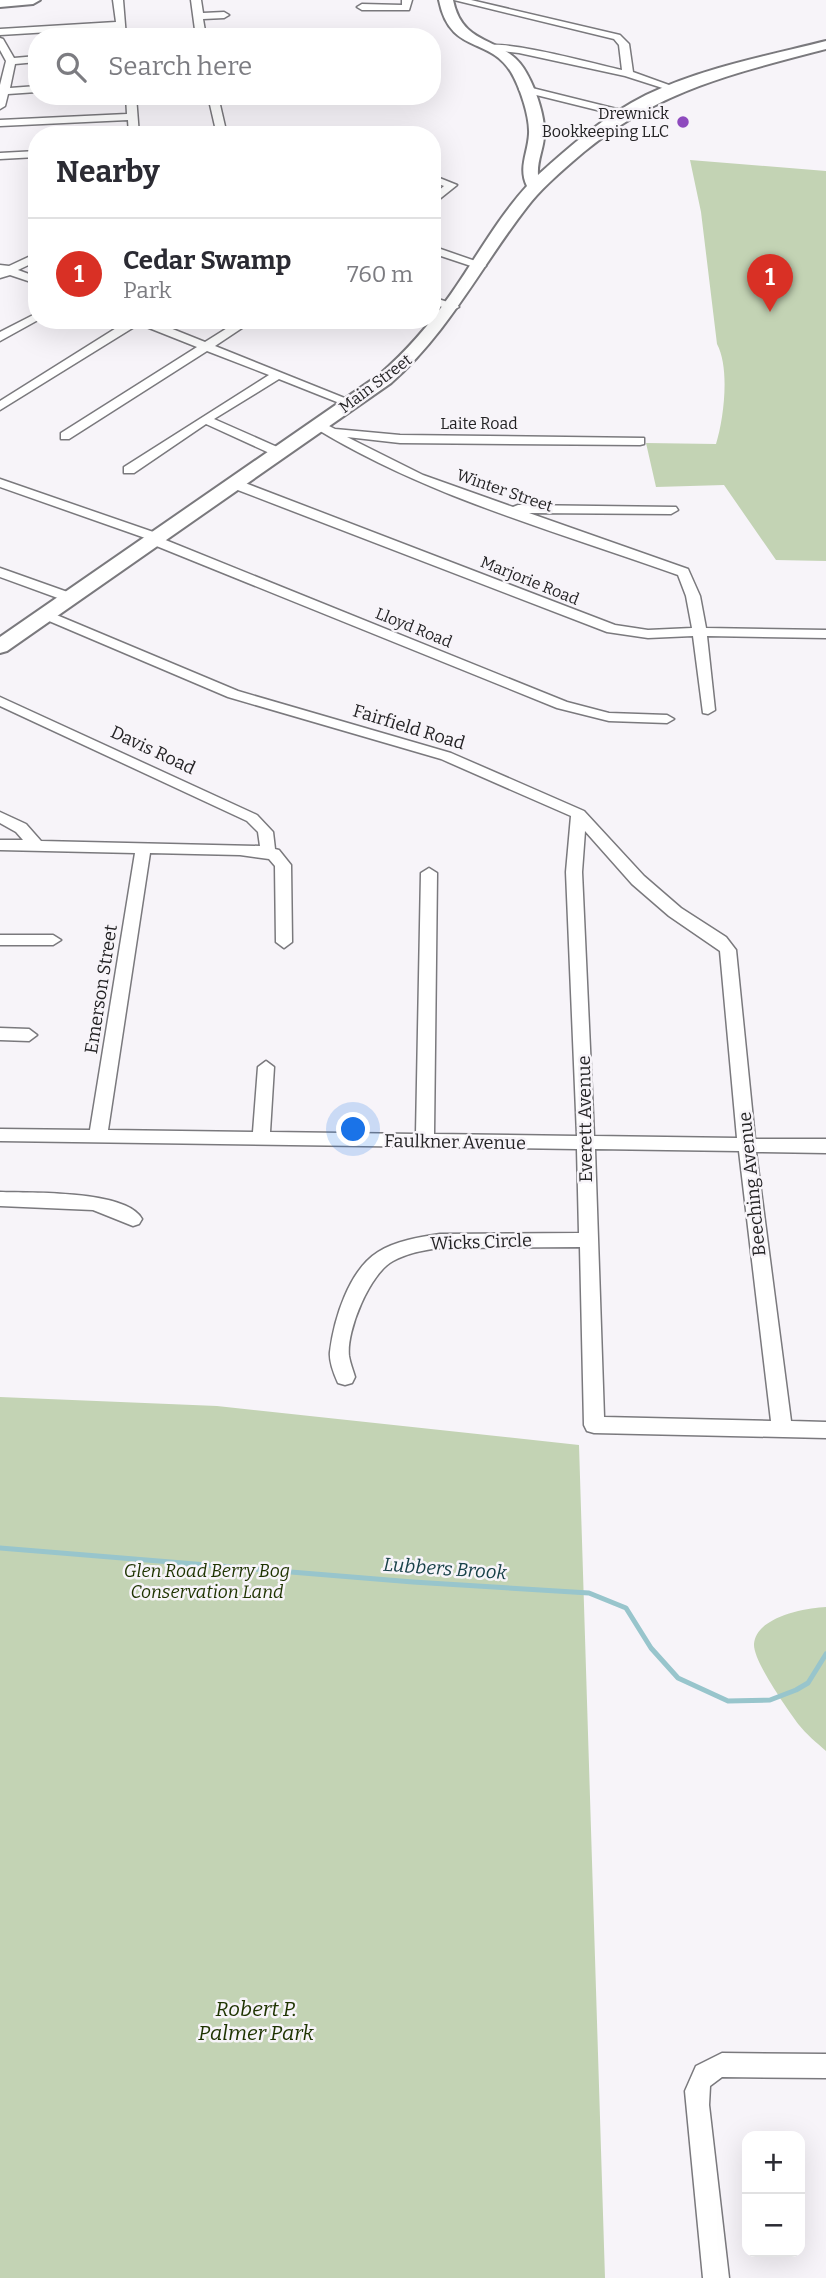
<!DOCTYPE html>
<html lang="en">
<head>
<meta charset="utf-8">
<style>
	body { margin:0; font-family:Bitter,serif; background:#f7f7f7; color:#2b2b33 }
	.controls { position:absolute; right:21px; bottom:21px; display:grid; overflow:hidden; border-radius:14px; box-shadow:0 7px 28px #0002 }
	.controls button { width:63px; height:63px; display:grid; place-items:center; padding:0; border:0; border-bottom:2px solid #e1e1e2; background:#fff; color:#2b2b33; font:35px sans-serif }
	.you { position:absolute; left:354px; top:1130px; width:24px; height:24px; margin:-18px; border:5px solid #fff; border-radius:50%; background:#1a73e8; box-shadow:0 0 0 10px #1a73e833 }
	.badge { display:grid; place-items:center; width:46px; height:46px; border-radius:50%; background:#d93025; color:#fff; font-size:23px; font-weight:700 }
	.pin { position:absolute; translate:-50% -58px; filter:drop-shadow(0 2px 4px #0008) }
	.pin::after { content:''; position:absolute; top:37px; width:24px; height:21px; background:inherit; clip-path:polygon(0 0,100% 0,50% 100%) }
	.list { margin:0; padding:0; list-style:none }
	h2 { display:flex; justify-content:space-between; align-items:center; height:91px; margin:0; padding:0 28px; font-size:30px }
	h2 small { font-size:23px; font-weight:400; color:#7c7c81 }
	.list li { display:grid; grid-template-columns:46px 1fr auto; gap:21px; align-items:center; box-sizing:border-box; height:112px; padding:0 28px; border-top:2px solid #e1e1e2 }
	.list b { display:block; font-size:26px; white-space:nowrap }
	.list p { margin:0; font-size:23px; white-space:nowrap; color:#7c7c81 }
	.list em { font-size:23px; font-style:normal; color:#7c7c81 }
	.icon { flex:none; width:38px; height:38px; fill:none; stroke:currentColor; stroke-width:2; stroke-linecap:round; stroke-linejoin:round }
	.map { position:relative; flex:none; width:826px; height:2278px; overflow:hidden }
	.search { position:absolute; background:#fff; box-shadow:0 7px 28px #0002; left:28px; top:28px; width:413px; height:77px; display:flex; align-items:center; gap:18px; box-sizing:border-box; padding:0 24px; border-radius:28px; color:#7c7c81; font-size:26px }
	.panel { position:absolute; background:#fff; box-shadow:0 7px 28px #0002; left:28px; top:126px; width:413px; height:203px; border-radius:28px }
	.map>svg:first-child { display:block }
</style>
</head>
<body>
<div class="map">
<svg width="826" height="2278" viewBox="0 0 826 2278">
	<rect width="100%" height="100%" fill="#f7f4f9"/>
	<path fill="#c3d3b4" d="M690,160L826,171V561L776,560L724,485L656,487L646,443L716,444C724,418 730,368 717,344L701,212Z
		M0,1397L217,1406L579,1445L605,2278H0Z
		M826,1607V1751C817,1743 806,1734 799,1725C788,1710 753,1661 754,1644C756,1617 805,1608 826,1607Z"/>
	<g fill="none" stroke-linecap="round" stroke-linejoin="round">
		<path stroke="#98c5cc" stroke-width="5" d="M0,1548L413,1582L589,1593L626,1608L651,1648L678,1678L728,1701L770,1700L796,1690L808,1683L826,1654"/>
		<g stroke="#7a797d" stroke-width="3">
			<path id="street" d="M113,0H123L126,37H118L116,28L0,35V29L116,22Z
				M191,0H201L203,13L224,12L229,15L224,18L203,19L206,37H196Z
				M402,0H412L409,10H362L357,7L362,4L402,5Z
				M454,0H471L620,35L629,44L633,72L680,89L675,92L625,76L519,53L485,49L483,47C498,37 599,65 622,70L619,45L614,39Z
				M0,38L3,39L14,58L37,56V62L15,64L10,88L37,86V92L8,94L5,106L0,109V85L6,61L0,50Z
				M524,86L629,112L630,114L625,117L520,91L519,89Z
				M126,96H136L139,135H129L128,120L0,126V120L127,114Z
				M208,96H218L227,135H217Z
				M37,151V157L0,159V153Z
				M432,175L457,185L432,205V196L444,186L432,182Z
				M432,246L484,264L486,266L480,269L432,253Z
				M37,253V261L18,270L37,277V284L10,275L0,278V265L9,266Z
				M432,297L457,305L459,307L453,310L432,304Z
				M37,313L38,320L0,341V332Z
				M129,320H150L205,342L240,320H254L215,346L357,403L347,406L279,379L214,419L284,450V456H276L206,424L134,473H124V467L269,375L207,351L69,439H61V433L197,347L139,324L0,410V401Z
				M319,421L335,429L400,435L644,438V444L640,445L400,443L347,437L423,475L513,507L518,505L676,507L678,510L671,514L529,513L688,569L700,596L706,628L826,630V638L707,636L715,710L708,714L703,713L693,636L648,638L607,632L230,487V481H240L615,625L648,630L692,628L686,596L678,575C555,531 426,496 315,428V422Z
				M0,479L162,535L163,539L567,702L609,713L667,715L674,719L667,723L609,721L557,708L149,543L148,539L0,487Z
				M0,568L76,595L78,598L71,602L66,601L0,577Z
				M47,611L238,691L451,753L584,811L644,876L681,908L726,937L736,950L755,1139H826V1153L756,1152L791,1421L826,1422V1438L594,1433L587,1431L584,1425L580,1247L440,1248C424,1250 407,1253 393,1261C370,1273 346,1331 349,1356C350,1363 353,1370 355,1377L352,1383L345,1385L338,1383C334,1374 329,1361 330,1352C334,1319 349,1270 378,1252C395,1241 420,1237 440,1234L579,1233L577,1149L0,1141V1129L90,1130L135,853L0,850V840H23L16,832L0,823V812L26,824L41,841L260,846L258,832L247,821L0,706V697L257,815L273,832L275,849L279,850L291,865L292,942L284,948L276,942L275,866L269,859L240,855L150,853L108,1130L253,1132L258,1067L266,1061L274,1067L270,1132L416,1134L421,873L429,868L437,873L434,1134L577,1136L566,872L571,816L441,759L228,697L42,618V612ZM585,831L632,884L669,916L720,951L737,1138L594,1136L582,872ZM595,1149L739,1151L771,1421L604,1417Z
				M0,935H53L61,940L53,945H0Z
				M0,1028L29,1029L37,1035L29,1041L0,1040Z
				M0,1192C30,1193 127,1190 142,1219L139,1224L133,1226L93,1210L0,1206Z
				M722,2053L826,2054V2078L722,2077L710,2086L709,2105L729,2278H703L685,2091L696,2066Z"/>
		</g>
		<g stroke="#7a797d" stroke-width="4">
			<path id="secondary" d="M0,0H40L33,4L0,7Z
				M439,0H453C463,50 506,34 527,74C536,90 546,119 544,137C543,150 537,161 538,175C571,145 606,115 646,95C702,68 766,56 826,41V49C727,75 651,92 572,162C556,176 540,190 527,207C481,266 449,332 391,383L7,651L0,653V637L379,375C407,351 430,324 451,294C476,258 497,219 527,186C518,168 528,153 529,134C530,117 520,87 511,72C489,36 450,55 439,0Z"/>
		</g>
		<use href="#street" fill="#fff" fill-rule="evenodd"/>
		<use href="#secondary" fill="#fff" fill-rule="evenodd"/>
	</g>
	<circle fill="#8e4abe" stroke="#f7f4f9" stroke-width="2.5" cx="683" cy="122" r="7"/>
	<g text-anchor="middle" stroke-width="5" stroke-linejoin="round" paint-order="stroke">
		<g font-size="16" fill="#242325" stroke="#f7f4f9" text-anchor="end">
			<text x="669" y="119">Drewnick<tspan x="669" dy="18">Bookkeeping LLC</tspan></text>
		</g>
		<g font-size="16" fill="#242325" stroke="#f7f4f9">
			<text transform="translate(375 383) rotate(-37)" y="6">Main Street</text>
			<text x="479" y="429">Laite Road</text>
			<text transform="translate(505 490) rotate(19)" y="6">Winter Street</text>
			<text transform="translate(530 580) rotate(22)" y="6">Marjorie Road</text>
			<text transform="translate(414 627) rotate(22)" y="6">Lloyd Road</text>
		</g>
		<g font-size="18" fill="#242325" stroke="#f7f4f9">
			<text transform="translate(409 727) rotate(17)" y="6">Fairfield Road</text>
			<text transform="translate(153 750) rotate(25)" y="6">Davis Road</text>
			<text transform="translate(101 989) rotate(-81)" y="6">Emerson Street</text>
			<text transform="translate(585 1119) rotate(-91)" y="6">Everett Avenue</text>
			<text transform="translate(455 1142) rotate(1)" y="6">Faulkner Avenue</text>
			<text transform="translate(752 1184) rotate(-96)" y="6">Beeching Avenue</text>
			<text transform="translate(481 1242) rotate(-2)" y="6">Wicks Circle</text>
		</g>
		<g font-size="18" font-style="italic" fill="#1e3300" stroke="#f7f4f9">
			<text x="207" y="1577">Glen Road Berry Bog<tspan x="207" dy="21">Conservation Land</tspan></text>
		</g>
		<g font-size="19" font-style="italic" fill="#184148" stroke="#f7f4f9">
			<text transform="translate(445 1568) rotate(4)" y="7">Lubbers Brook</text>
		</g>
		<g font-size="21" font-style="italic" fill="#1e3300" stroke="#f7f4f9">
			<text x="256" y="2016">Robert P.<tspan x="256" dy="24">Palmer Park</tspan></text>
		</g>
	</g>
</svg>
<div class="controls">
<button>+</button>
<button>−</button>
</div>
<div class="you"></div>
<div class="pin badge" style="left:770px;top:312px">1</div>
<div class="search"><svg class="icon" aria-label="search" viewBox="0 0 24 24"><circle cx="10" cy="10" r="6"/><path d="M15 15l6 6"/></svg>Search here</div>
<section class="panel">
<h2>Nearby<small></small></h2>
<ul class="list">
<li><span class="badge">1</span><div><b>Cedar Swamp</b><p>Park</p></div><em>760 m</em></li>
</ul>
</section>
</div>
</body>
</html>
